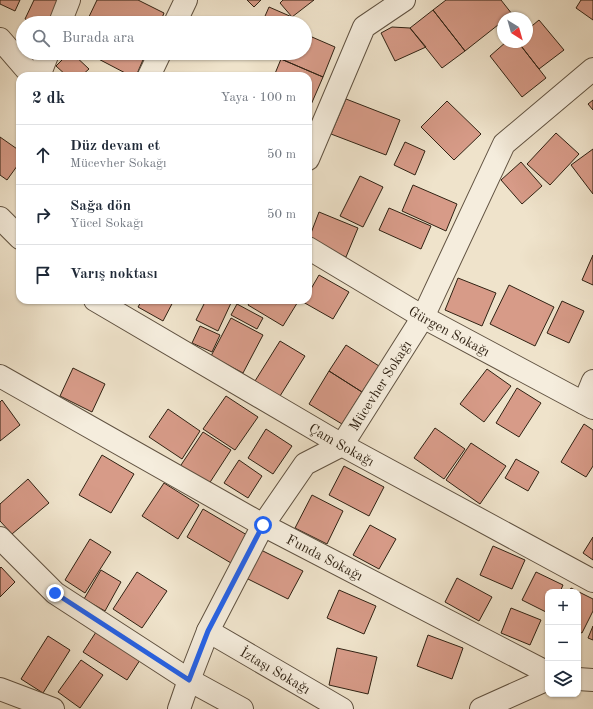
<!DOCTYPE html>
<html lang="tr">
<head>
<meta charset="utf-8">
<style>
	body { margin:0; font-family:"Old Standard TT",serif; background:#f2f2f3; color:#1f2937 }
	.controls { position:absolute; right:12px; bottom:12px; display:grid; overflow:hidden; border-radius:8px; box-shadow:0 1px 3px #0004 }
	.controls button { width:36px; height:36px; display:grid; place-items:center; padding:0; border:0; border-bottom:1px solid #e0e1e3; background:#fff; color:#1f2937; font:20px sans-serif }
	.compass { position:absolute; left:497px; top:12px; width:36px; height:36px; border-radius:50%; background:#fff; box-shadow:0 1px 3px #0004; rotate:143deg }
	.stop { position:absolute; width:12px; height:12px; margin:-9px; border:3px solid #2563eb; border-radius:50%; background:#fff }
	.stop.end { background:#2563eb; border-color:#fff; box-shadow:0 1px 4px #0008 }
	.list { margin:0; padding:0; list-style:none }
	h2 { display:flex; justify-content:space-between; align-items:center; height:52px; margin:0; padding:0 16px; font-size:17px }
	h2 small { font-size:13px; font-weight:400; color:#747a83 }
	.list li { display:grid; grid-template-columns:26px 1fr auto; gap:12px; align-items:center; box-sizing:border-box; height:60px; padding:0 16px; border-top:1px solid #e0e1e3 }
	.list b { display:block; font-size:15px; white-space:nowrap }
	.list p { margin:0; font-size:13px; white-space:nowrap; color:#747a83 }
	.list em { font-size:13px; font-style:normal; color:#747a83 }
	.icon { flex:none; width:22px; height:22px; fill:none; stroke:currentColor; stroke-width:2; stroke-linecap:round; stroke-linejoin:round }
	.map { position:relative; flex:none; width:593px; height:709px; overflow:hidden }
	.search { position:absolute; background:#fff; box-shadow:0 1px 3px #0004; left:16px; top:16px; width:296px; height:44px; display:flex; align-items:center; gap:10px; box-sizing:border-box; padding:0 14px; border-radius:22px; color:#747a83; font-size:15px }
	.panel { position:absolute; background:#fff; box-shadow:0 1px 3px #0004; left:16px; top:72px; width:296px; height:232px; border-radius:12px }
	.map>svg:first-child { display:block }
</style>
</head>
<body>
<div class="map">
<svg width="593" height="709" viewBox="0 0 593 709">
	<rect width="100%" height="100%" fill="#efe3cb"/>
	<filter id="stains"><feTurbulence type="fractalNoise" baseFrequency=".005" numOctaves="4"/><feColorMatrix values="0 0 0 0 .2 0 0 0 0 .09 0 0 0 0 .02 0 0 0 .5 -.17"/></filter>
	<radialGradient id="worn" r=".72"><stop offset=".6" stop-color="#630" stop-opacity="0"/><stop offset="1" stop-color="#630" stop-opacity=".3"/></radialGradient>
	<path fill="#d79b88" stroke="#302213" d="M0,0H20L15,11L0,4Z
		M34,0H63L52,23H33L25,19Z
		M97,0H138L164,13L160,23H86Z
		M247,0H261L254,7Z
		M283,0H314L292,17L280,3Z
		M446,0H501L512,14L508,18H503V21L465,51L433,10Z
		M581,0H593V20L576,8Z
		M269,7L292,17L290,23H262Z
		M433,10L465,51L442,68L410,28Z
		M539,20L564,50L539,69L518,42H527V30Z
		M392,27L410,28L426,47L395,61L381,33Z
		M305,34L335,47L323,77L281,59L284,53H305Z
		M506,42H518L546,78L522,97L490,56Z
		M69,53H72L89,69L81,76H67L56,66Z
		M87,53H146L136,76H131Z
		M281,59L323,77L310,107L308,106V76H274Z
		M346,99L400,120L386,155L331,134Z
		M593,100V110L588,104Z
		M447,101L481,134L454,160L421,127Z
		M556,133L579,154L550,185L527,164Z
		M0,137L20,151V162L7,180L0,175Z
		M405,142L425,151L415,175L394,165Z
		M593,149V194L571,165Z
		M521,162L542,186L522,204L501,180Z
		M360,176L383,187L363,227L340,216Z
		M413,185L457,204L446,231L402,211Z
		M389,208L431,226L421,249L379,230Z
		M319,212L358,228L346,257L308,241Z
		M593,255V285L582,280Z
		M319,275L349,292L333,319L303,302L304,300H308V294Z
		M458,278L496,293L482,326L445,310Z
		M509,285L554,307L535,346L490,324Z
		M142,300H174L163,321L138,307Z
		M206,300H224L231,303L218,331L196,320Z
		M251,300H299L283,326L248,305Z
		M562,301L584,311L569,343L547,333Z
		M237,304L263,318L257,329L231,315Z
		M231,318L263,335L243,373L211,356Z
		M200,326L220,335L212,352L192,343Z
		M280,341L305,356L280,396L255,381Z
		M346,345L379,366L362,392L329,371Z
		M73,368L105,384L92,412L60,396Z
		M487,369L511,386L484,422L460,404Z
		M329,371L362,392L342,424L309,404Z
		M517,388L541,403L519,437L496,423Z
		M226,396L258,417L235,450L203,429Z
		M2,400L20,425L0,441V402Z
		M168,409L200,431L182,459L149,437Z
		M584,424L593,430V466L586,477L561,462Z
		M435,428L465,449L444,479L414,458Z
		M266,429L292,446L273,474L248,458Z
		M203,432L231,450L205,490L177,471Z
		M471,443L506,466L480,504L446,480Z
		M102,455L134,474L111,513L79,495Z
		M516,459L539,472L528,491L505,478Z
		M239,460L262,476L248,498L224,483Z
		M344,466L384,487L369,516L329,495Z
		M28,479L49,503L12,534L0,521V504Z
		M164,483L199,505L178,539L142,516Z
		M312,495L343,511L327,544L295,528Z
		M203,509L247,535L231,563L187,537Z
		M370,525L396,539L379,569L353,555Z
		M593,537V560L583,553Z
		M90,539L111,552L85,593L65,580Z
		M493,546L525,560L512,589L480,575Z
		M261,550L303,571L288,599L246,578Z
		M1,567L15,582L0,597V568Z
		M101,570L121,582L105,611L84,599Z
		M137,572L167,591L142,628L113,609Z
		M536,572L563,585L560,592H548V613L522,600Z
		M457,578L492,597L479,621L445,602Z
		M571,588L593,599V611L582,633L578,631V592H569Z
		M339,590L376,606L364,634L327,618Z
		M511,608L541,620L530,645L501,633Z
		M593,626V640L588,638Z
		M98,629L142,657L127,680L83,652Z
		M428,635L463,648L452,679L417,666Z
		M48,636L70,650L43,693L21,679Z
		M337,648L377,657L368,694L329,685Z
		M81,660L103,675L80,708L58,692Z"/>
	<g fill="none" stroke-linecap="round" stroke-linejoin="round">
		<g stroke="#605241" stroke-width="24">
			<g id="minor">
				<path d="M60,23L69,0"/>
				<path d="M175,23L186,0"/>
				<path d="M0,39L32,76"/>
				<path d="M39,76L48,53"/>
				<path d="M149,76L160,53"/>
				<path d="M308,159L364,27L404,0"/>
				<path d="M0,218L20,238"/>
				<path id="s1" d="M308,248L423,317L593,408"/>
				<path id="s2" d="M95,300L342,445L593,581"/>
				<path id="s3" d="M0,376L263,525L548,673"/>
				<path d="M584,403L593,381"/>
				<path d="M0,538L55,593L189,680L242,709"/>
				<path id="s4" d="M208,631L342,709"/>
				<path d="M578,679L593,680"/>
				<path d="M0,689L53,709"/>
				<path id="s5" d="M179,709L189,680L208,631L263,525L305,464L342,445L423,317L504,144L593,69"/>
				<path d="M481,709L548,679"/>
			</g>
		</g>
		<use href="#minor" stroke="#f5eddd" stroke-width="22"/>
	</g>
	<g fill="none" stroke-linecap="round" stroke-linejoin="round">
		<path stroke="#2563eb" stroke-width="5" d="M55,593L189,680L208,631L263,525"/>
	</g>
	<g text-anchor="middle" stroke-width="3" stroke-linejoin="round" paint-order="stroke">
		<g font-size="14" fill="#302213" stroke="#f5eddd">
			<text dy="5" stroke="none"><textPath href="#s1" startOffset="164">Gürgen Sokağı</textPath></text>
			<text dy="5" stroke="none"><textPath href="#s5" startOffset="389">Mücevher Sokağı</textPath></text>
			<text dy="5" stroke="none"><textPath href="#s2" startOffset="286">Çam Sokağı</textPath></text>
			<text dy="5" stroke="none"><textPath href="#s3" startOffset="372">Funda Sokağı</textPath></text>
			<text dy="5" stroke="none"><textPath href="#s4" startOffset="78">İztaşı Sokağı</textPath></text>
		</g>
	</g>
	<rect width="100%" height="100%" filter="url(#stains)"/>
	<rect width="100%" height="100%" fill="url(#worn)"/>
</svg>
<div class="controls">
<button>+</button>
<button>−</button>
<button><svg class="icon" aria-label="layers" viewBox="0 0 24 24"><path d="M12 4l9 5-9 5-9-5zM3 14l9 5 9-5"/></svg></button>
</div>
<svg class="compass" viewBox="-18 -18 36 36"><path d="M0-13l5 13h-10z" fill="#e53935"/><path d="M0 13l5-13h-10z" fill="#747a83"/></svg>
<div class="stop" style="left:263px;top:525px"></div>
<div class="stop end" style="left:55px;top:593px"></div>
<div class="search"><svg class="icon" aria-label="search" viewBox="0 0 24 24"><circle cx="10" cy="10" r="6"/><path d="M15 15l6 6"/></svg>Burada ara</div>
<section class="panel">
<h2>2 dk<small>Yaya · 100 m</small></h2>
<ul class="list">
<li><svg class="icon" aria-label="ahead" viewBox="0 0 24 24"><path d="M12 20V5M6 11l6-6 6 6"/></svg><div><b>Düz devam et</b><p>Mücevher Sokağı</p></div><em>50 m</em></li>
<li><svg class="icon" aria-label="right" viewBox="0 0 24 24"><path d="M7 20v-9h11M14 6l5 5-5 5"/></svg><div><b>Sağa dön</b><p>Yücel Sokağı</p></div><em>50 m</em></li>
<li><svg class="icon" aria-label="arrive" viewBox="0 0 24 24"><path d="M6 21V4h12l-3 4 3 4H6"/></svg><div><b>Varış noktası</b></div></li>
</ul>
</section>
</div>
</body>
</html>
